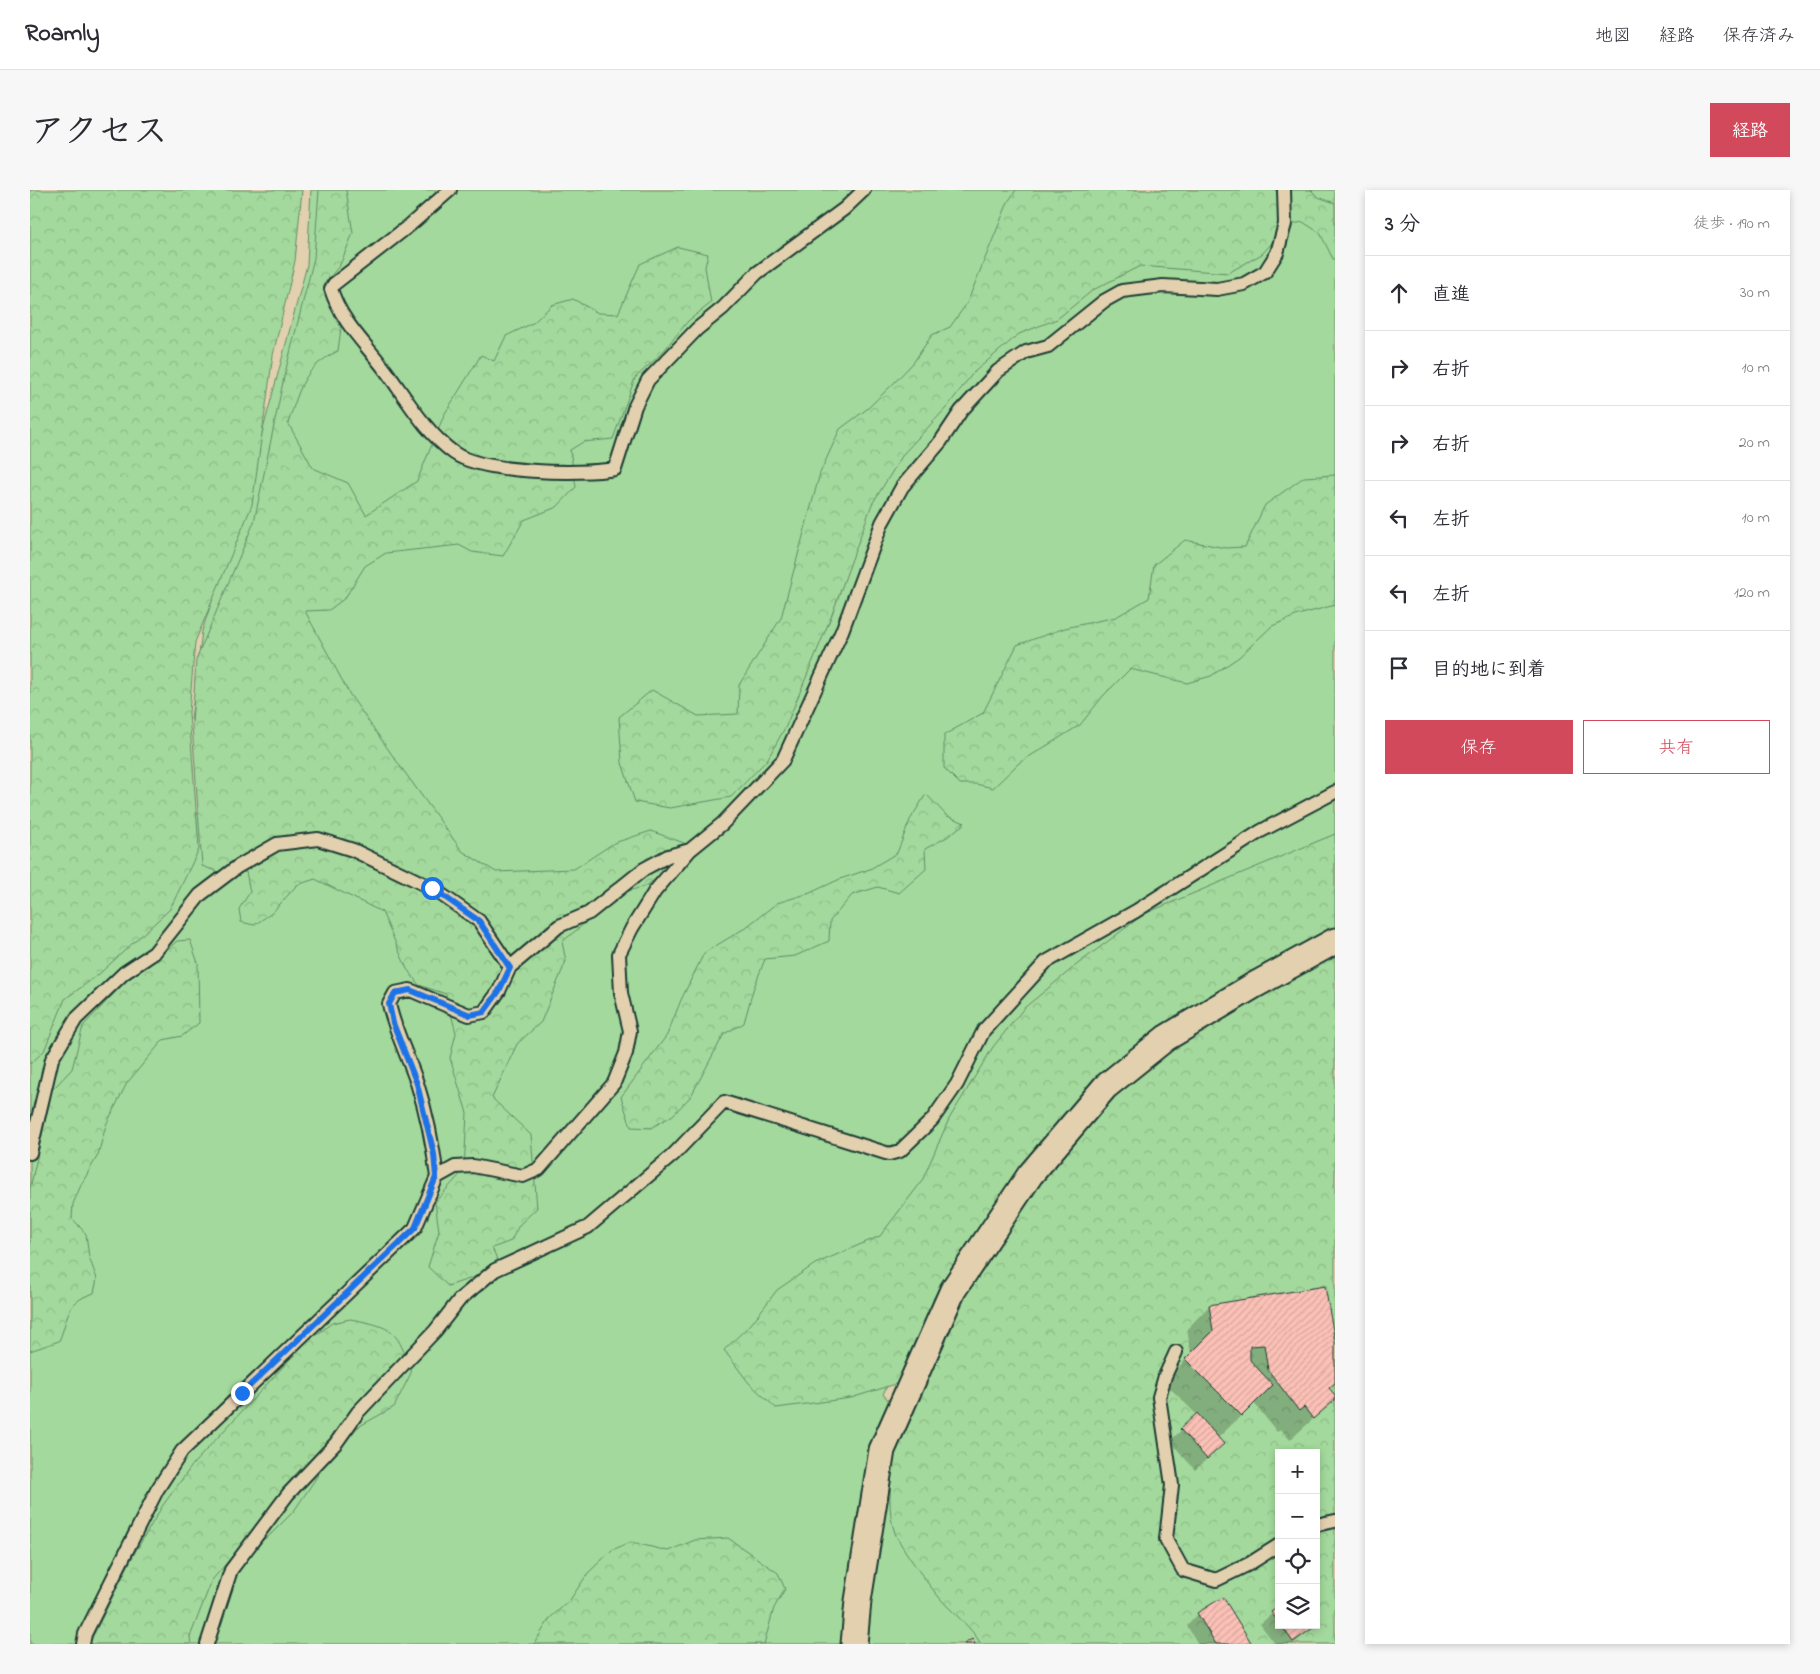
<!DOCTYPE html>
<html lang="ja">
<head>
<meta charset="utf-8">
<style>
	body { margin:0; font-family:"Indie Flower","Klee One",sans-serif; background:#f7f7f7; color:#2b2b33 }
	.controls { position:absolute; right:15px; bottom:15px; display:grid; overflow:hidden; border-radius:0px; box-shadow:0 2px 8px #0003 }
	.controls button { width:45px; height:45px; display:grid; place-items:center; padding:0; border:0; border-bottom:1px solid #e1e1e2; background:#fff; color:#2b2b33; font:25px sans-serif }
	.stop { position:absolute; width:15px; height:15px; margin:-11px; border:4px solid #1a73e8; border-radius:50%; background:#fff }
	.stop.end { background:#1a73e8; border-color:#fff; box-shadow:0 1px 5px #0008 }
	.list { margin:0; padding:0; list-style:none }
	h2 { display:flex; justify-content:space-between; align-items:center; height:65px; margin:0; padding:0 20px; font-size:21px }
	h2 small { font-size:16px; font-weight:400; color:#7c7c81 }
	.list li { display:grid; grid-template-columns:32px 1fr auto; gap:15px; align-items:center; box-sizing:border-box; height:75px; padding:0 20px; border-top:1px solid #e1e1e2 }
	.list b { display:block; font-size:19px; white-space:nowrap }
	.list em { font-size:16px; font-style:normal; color:#7c7c81 }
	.actions { display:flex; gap:10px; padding:15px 20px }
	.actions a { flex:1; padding:11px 0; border:1px solid #d1495b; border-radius:0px; text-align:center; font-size:18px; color:#d1495b }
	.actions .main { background:#d1495b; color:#fff }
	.icon { flex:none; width:28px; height:28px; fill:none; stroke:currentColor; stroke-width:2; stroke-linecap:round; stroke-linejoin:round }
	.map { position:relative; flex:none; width:1305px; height:1454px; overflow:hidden; border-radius:0px }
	header { display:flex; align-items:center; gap:30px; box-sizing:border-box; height:70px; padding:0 25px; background:#fff; border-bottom:1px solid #e1e1e2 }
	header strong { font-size:24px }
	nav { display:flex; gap:28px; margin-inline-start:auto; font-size:18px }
	.intro { display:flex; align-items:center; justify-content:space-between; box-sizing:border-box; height:120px; padding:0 30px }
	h1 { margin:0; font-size:35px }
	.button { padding:12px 22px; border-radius:0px; background:#d1495b; color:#fff; font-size:18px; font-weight:700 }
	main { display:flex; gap:30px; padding:0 30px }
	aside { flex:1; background:#fff; border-radius:0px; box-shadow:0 2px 8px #0003 }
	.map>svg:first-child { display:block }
</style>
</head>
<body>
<header>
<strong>Roamly</strong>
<nav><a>地図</a><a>経路</a><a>保存済み</a></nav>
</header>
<div class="intro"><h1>アクセス</h1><a class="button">経路</a></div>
<main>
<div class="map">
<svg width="1305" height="1454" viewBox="0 0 1305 1454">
	<defs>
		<pattern id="forest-crowns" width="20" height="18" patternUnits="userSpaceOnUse" patternTransform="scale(1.25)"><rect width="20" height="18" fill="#a3d99c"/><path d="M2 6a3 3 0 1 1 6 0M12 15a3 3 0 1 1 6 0" fill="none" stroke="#8cbb87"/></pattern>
		<pattern id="building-hatch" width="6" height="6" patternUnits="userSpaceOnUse" patternTransform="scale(1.25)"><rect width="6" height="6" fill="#fbc0b6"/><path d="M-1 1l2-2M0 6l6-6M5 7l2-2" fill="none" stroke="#d7a69d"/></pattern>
	</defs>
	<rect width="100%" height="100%" fill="#e3d0ae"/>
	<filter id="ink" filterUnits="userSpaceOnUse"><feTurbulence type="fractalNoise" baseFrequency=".02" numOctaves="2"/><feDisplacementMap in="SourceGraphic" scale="10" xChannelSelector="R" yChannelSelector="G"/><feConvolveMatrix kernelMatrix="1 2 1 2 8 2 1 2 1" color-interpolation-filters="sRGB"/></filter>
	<g filter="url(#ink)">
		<path fill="#a3d99c" stroke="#618b68" d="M281,0H1305V733L949,1021L853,1204L1057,1454H0V819L129,682L170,620L178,552L161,529L172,441L208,333L277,75Z"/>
		<path fill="url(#forest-crowns)" stroke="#618b68" fill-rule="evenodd" d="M0,0H272L265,71L243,165L222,315L165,452L159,523L169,659L140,719L68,785L35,809L14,861L0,874Z
			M289,0H316L323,43L310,75L294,94L311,138L308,161C272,179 271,197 258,233L283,278L318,293L336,325L387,291L414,225L451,165L464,171L476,146L503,133L522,115L543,109L568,123L588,124L610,74L648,57L678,64L675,77L681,113L658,131L632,163L605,188L583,249L553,252L540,260L546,297L527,317L494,330L473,366L442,362L429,355L356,363L335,376L315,408L299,420L275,421L320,505L365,569L432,661L466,682L544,679L584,653L621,641L654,653L632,684L616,696L591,703L532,752L536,771L511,832L487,854L462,908L501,945L507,1018L489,1035L481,1051L462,1058L468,1071L454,1084L418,1096L398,1077L409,1041L405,1012L434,980L437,923L420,868L426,843L416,804L389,795L377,779L352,722L285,689L267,695L242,723L224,735L211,732L209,719L220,702L216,682L191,683L172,676L162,535L166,470L224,332L254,187L284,68Z
			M986,0H1281L1288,7L1305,13V69H1303L1290,43L1273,32L1258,35L1232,64L1198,83L1110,76L1063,100L1027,129L989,144L943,183L917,217L874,263L842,314L801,427L756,536L737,570L701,607L640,618L605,612L592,573L589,527L622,500L668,526L708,524L709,495L751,428L790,283L810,239L837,219L862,195L883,173L902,145L920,137L937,113L978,12Z
			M1305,285V415L1268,425L1242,436L1209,467L1181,486L1157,493L1100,479L1073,506L1050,535L989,573L963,598L946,594H930L914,578V545L953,523L987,455L1035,438L1086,427L1119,408L1124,375L1155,350L1195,358L1215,357L1235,315L1274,287Z
			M896,604L917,626L935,633L917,647L895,659L896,679L869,703L848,697L822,705L800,731L799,751L765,766L735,769L723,800L714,833L694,844L661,906L643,925L621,938L601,937L591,907L637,845L651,810L674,763L715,738L747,713L780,703L810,689L840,679L867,663L880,630Z
			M1305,644V1454H951C940,1435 922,1423 908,1406C898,1394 870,1356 865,1343C850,1304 872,1229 882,1189L821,1208L746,1218L719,1193L694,1160L722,1133L747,1100L785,1074L850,1046L892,991L919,929L963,857L994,818L1049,773L1114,724ZM1249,1263H1286V1435H1249Z
			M160,750L168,773L169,833L152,846L133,850L97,893L76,935L68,965L51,995L43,1014L42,1028L56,1044L59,1067L67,1089L64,1103C34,1113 40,1125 29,1151L0,1161V999L22,900L42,879L53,836L97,790L121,774L147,751Z
			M320,1129C365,1137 368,1141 381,1183L364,1217L328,1237L294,1276L264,1321L238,1347L207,1361L182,1390L160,1447L161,1454H59L104,1364L133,1315L164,1273L276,1152L302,1133Z
			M698,1348L748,1383L755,1399L744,1418L734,1454H504L520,1428L540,1410L558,1383L582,1360L601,1352L638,1361L665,1350Z"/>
		<path fill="#0003" d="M1179,1116L1305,1159V1193L1299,1199L1305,1209L1260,1250L1251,1239L1247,1242L1224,1213L1188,1248L1193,1254L1165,1280L1140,1251L1167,1225L1134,1192L1161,1164L1157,1139Z
			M1193,1409L1221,1454H1168L1157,1436L1168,1424Z
			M1249,1418V1435H1286L1263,1454H1245L1230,1434Z"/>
		<path fill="url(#building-hatch)" stroke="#1f3d34" d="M1295,1096L1305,1152V1193L1299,1198L1305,1205V1210L1283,1229L1274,1217L1269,1221L1238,1180L1234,1155L1220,1156V1170L1243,1195L1212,1226L1155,1169L1183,1141L1179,1115Z
			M1167,1223L1194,1254L1177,1269L1150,1239Z
			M1193,1407L1222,1454H1186L1167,1423Z
			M1249,1416V1433L1241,1422Z
			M1286,1428L1290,1433L1263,1452L1251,1435H1286Z
			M942,1449L945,1454H934Z"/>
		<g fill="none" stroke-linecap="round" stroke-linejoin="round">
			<g stroke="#1f3d34" stroke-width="16">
				<path id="lane" d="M420,0L380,35L304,94L301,99C311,132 336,154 356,181C376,208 396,243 424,263C452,283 551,285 585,279L605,216L618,190L667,139L693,118L727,83L814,19L834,0
					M0,963L22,869L46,829L94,783L124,763L170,705L207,677L247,654L288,649L323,660L402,698L449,731L480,777
					M407,987C403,955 397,924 387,893C378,866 365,842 359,814L365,803L380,800L439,825L454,822L469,801L480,777L529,736L559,723L614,679L638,666L660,660
					M1146,1162L1135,1186L1129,1207L1142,1295L1136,1349L1153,1380L1186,1390L1219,1374L1249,1355
					M1286,1335L1305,1331
					M53,1454L55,1444L127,1300L152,1261L385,1038L407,987L425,977L443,976L493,986L509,979L584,893L596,863L600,841L591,803L589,764L602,738L625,701L660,660L692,634L753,570L812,441L852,333L872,297L911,251L931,221L968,181L996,162L1018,156L1074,111L1092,101L1133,96L1187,99L1214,94L1235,82L1247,63L1255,34L1254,0
					M177,1454L201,1380L258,1304L306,1253L328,1222L405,1141L430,1109L465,1080L558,1037L643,965L694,912L859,964L870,961L902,930L927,894L954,840L1016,772L1106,721L1231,641L1305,602"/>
			</g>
			<g stroke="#1f3d34" stroke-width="29">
				<path id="street" d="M824,1454L828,1411L852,1260L923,1100L1000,985L1075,897L1136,848L1223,796L1305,751"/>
			</g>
			<use href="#lane" stroke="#e3d0ae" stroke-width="12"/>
			<use href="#street" stroke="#e3d0ae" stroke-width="25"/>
		</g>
	</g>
	<g fill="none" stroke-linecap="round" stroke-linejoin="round" filter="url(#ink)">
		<path stroke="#1a73e8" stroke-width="6" d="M212,1203L385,1038L406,987L404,964L387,894L363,833L359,814L365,803L380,800L440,825L454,822L469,801L480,778L449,731L402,698"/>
	</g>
</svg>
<div class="controls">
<button>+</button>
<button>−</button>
<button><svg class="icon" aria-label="locate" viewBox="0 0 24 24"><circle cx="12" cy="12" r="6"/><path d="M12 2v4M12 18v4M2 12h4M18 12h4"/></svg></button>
<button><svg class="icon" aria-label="layers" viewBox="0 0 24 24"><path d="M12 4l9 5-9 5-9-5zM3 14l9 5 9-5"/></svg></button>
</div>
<div class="stop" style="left:402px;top:698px"></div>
<div class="stop end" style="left:212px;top:1203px"></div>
</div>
<aside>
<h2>3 分<small>徒歩 · 190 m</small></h2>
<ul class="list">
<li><svg class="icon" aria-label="ahead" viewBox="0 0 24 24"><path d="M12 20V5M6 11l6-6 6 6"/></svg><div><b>直進</b></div><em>30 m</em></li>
<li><svg class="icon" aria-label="right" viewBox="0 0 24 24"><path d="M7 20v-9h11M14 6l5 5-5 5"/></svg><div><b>右折</b></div><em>10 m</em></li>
<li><svg class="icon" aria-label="right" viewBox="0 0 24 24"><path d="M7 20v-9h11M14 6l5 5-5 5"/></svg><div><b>右折</b></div><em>20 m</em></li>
<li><svg class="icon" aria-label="left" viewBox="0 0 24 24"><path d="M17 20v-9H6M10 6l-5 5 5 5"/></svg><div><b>左折</b></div><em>10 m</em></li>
<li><svg class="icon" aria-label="left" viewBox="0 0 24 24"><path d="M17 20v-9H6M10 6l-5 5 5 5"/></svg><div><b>左折</b></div><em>120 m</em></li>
<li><svg class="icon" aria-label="arrive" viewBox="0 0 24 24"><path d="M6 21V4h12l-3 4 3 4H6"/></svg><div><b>目的地に到着</b></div></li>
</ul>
<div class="actions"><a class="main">保存</a><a>共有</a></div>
</aside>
</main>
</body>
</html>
